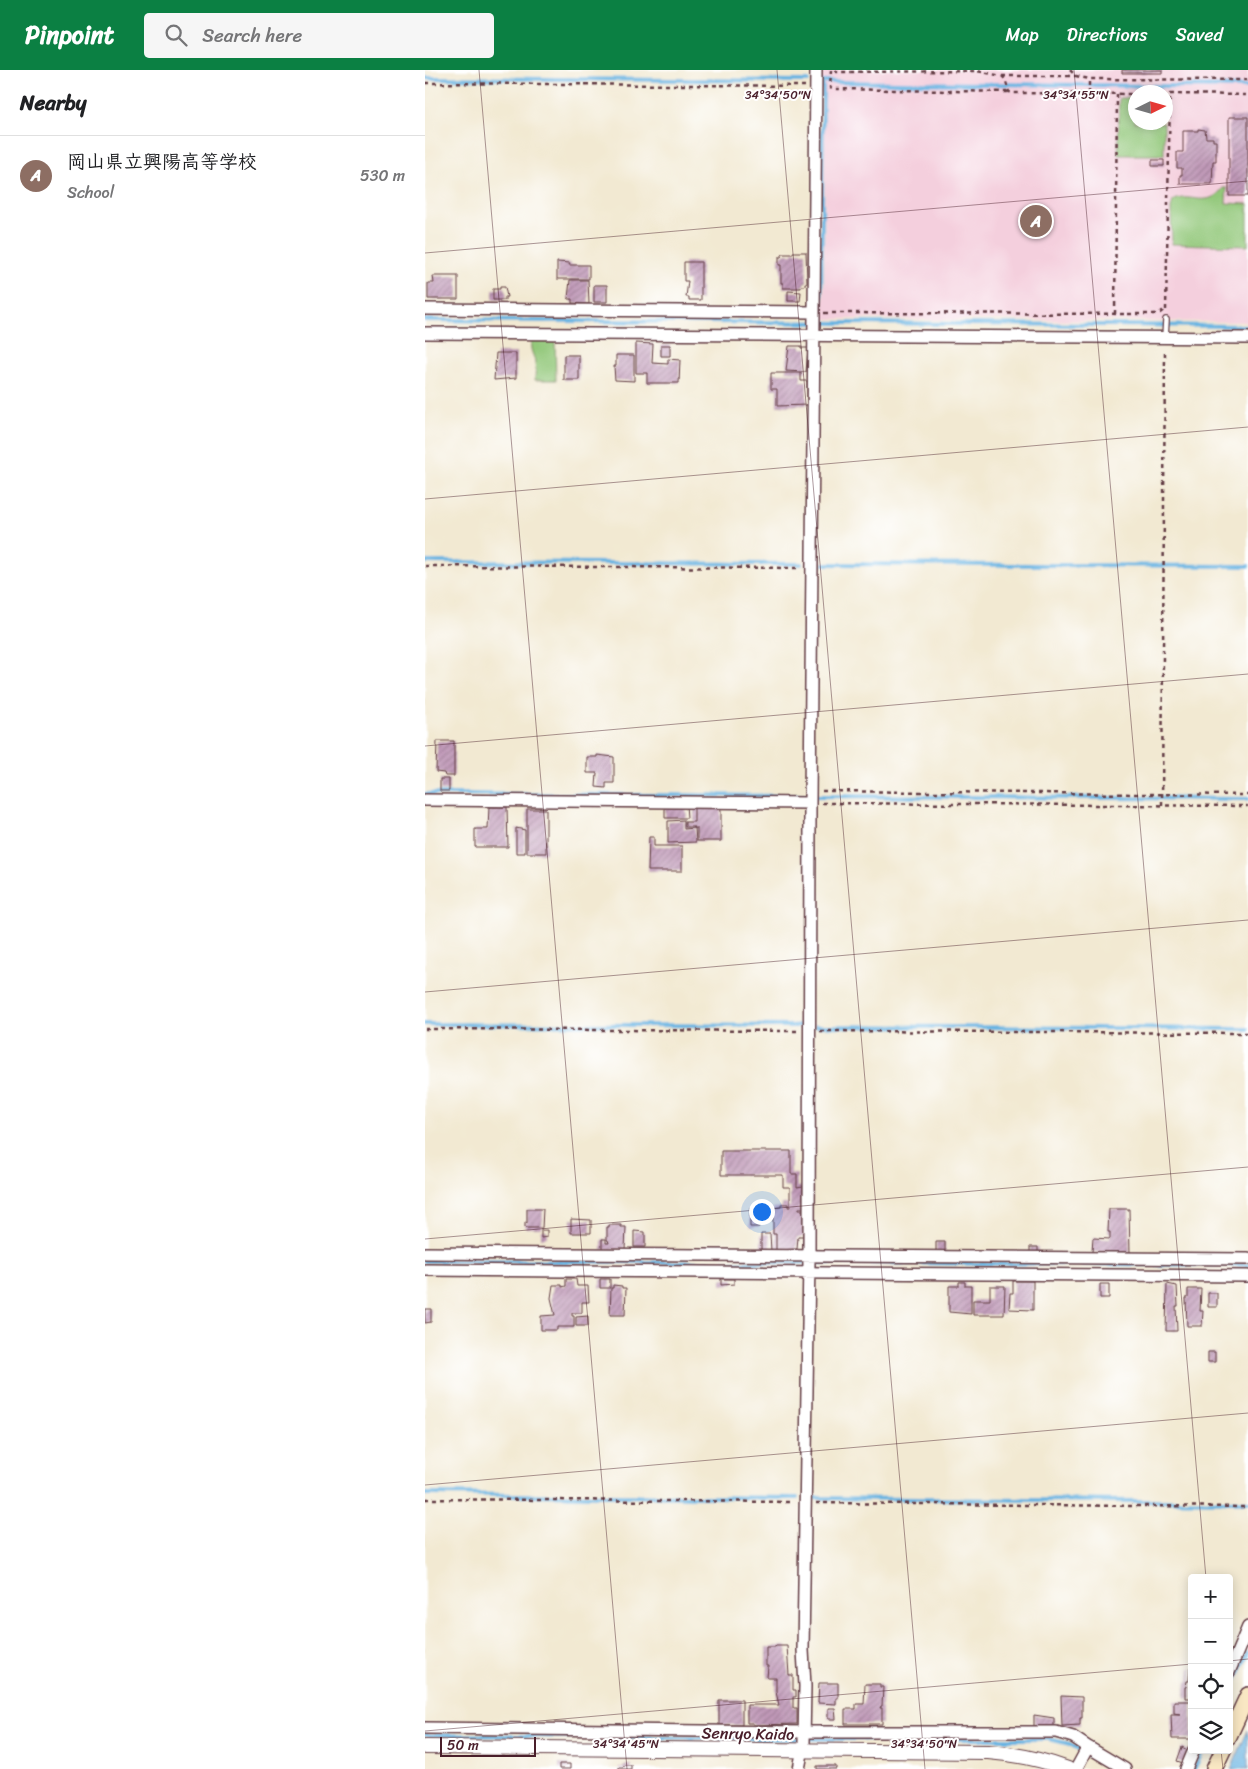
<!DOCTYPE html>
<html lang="en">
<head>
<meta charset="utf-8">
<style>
	body { margin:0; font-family:Sriracha,"Klee One",sans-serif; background:#f6f6f6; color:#202124 }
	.controls { position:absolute; right:15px; bottom:15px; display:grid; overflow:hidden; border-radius:5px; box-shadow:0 2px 12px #0003 }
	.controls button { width:45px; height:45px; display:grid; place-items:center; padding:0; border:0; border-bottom:1px solid #e0e0e0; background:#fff; color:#202124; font:25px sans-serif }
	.compass { position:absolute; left:703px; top:15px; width:45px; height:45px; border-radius:50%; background:#fff; box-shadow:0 2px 12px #0003; rotate:85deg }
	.scale { position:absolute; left:15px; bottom:12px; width:96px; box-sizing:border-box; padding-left:5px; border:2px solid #4a1f2b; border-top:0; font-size:14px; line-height:18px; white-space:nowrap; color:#4a1f2b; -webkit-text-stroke:4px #fff; paint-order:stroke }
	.you { position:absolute; left:336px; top:1141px; width:18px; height:18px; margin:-12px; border:4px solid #fff; border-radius:50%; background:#1a73e8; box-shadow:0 0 0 8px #1a73e833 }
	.badge { display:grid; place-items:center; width:32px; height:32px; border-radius:50%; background:#0b8043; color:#fff; font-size:16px; font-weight:700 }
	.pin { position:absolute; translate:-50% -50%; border:2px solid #fff; box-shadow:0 1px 5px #0006 }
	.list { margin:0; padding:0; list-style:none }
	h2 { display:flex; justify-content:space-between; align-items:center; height:65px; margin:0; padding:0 20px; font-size:21px }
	h2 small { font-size:16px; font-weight:400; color:#757577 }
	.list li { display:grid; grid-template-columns:32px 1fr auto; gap:15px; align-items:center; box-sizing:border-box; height:80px; padding:0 20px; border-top:1px solid #e0e0e0 }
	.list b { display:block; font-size:19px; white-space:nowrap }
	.list p { margin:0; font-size:16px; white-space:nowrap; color:#757577 }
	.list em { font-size:16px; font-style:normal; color:#757577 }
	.icon { flex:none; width:28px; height:28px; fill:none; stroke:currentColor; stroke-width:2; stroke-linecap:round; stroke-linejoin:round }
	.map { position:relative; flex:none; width:823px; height:1699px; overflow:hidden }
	header { display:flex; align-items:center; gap:30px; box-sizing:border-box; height:70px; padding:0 25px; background:#0b8043; color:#fff }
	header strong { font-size:24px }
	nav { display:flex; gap:28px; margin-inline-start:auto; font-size:18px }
	.search { width:350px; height:45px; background:#f6f6f6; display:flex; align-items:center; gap:12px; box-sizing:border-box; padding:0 18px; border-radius:5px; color:#757577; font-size:19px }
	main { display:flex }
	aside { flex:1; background:#fff }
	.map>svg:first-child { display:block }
</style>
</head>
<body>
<header>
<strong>Pinpoint</strong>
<div class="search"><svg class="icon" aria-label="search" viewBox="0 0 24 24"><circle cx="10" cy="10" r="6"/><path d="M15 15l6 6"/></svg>Search here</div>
<nav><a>Map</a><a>Directions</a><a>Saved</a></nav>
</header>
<main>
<aside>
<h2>Nearby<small></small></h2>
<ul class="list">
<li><span class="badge" style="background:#8d6e63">A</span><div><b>岡山県立興陽高等学校</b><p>School</p></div><em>530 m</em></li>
</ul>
</aside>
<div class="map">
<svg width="823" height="1699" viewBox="0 0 823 1699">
	<defs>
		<pattern id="building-hatch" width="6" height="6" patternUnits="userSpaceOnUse" patternTransform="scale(1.25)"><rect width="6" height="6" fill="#c099b8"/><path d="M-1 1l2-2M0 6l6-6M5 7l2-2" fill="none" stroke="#9e7c96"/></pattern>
	</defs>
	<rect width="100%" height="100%" fill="#fff"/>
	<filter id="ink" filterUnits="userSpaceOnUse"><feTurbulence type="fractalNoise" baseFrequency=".02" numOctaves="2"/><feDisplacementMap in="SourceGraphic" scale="10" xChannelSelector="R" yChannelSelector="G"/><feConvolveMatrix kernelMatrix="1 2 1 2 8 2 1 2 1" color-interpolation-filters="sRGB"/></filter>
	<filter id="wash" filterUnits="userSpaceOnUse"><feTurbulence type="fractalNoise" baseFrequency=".0096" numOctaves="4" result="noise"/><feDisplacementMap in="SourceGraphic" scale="20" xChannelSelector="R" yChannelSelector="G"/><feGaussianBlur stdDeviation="1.12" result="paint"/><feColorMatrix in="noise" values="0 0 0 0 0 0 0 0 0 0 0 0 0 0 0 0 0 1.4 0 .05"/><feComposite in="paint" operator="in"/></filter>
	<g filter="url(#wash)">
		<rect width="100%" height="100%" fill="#f2e9d2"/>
		<path fill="#f4cfdd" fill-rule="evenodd" d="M397,0H823V252L399,249L400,11L396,9ZM710,22H740V52H710Z"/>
		<path fill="#93c87a" stroke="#6e7452" d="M694,28H710V52L739,53V85H693Z
			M798,118H802L801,133L823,134V176L747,174L746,139L748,131C765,121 782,140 798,118Z
			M130,269L131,310H110C110,304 111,298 110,293C109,284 103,279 107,270Z"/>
		<path fill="#69b4e2" stroke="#5a6a86" d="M823,1660V1699H806Z"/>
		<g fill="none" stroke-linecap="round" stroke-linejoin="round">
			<path stroke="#69b4e2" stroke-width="4" d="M0,8L383,11
				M396,12L823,17
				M0,250L823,256
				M396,252L398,12
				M0,492L376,494
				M399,494L823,496
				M0,724L380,726
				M391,726L823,729
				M0,954L378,956
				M391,956L823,959
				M0,1191L823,1195
				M0,1424L372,1428
				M385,1428L823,1432
				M804,1626L823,1583
				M0,1665L374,1669H624L645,1674L686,1699
				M769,1699L779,1680"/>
		</g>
		<g id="blocks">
			<path fill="url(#building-hatch)" d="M697,0H737V3H697Z
				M804,47H823V126H804Z
				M773,59L780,60L781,68H788V71H791V91H788L787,114H755V105H757V98H752V82H758V61H773Z
				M727,90H739V96H727Z
				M368,182H381L382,213H380V216H376V218H358V213H356V195H354V187H356L358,184H368Z
				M132,192L145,193L144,195H164V209H132Z
				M259,192H276V230H264V227H261L263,211H259Z
				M8,206H33V229H3V213H9Z
				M145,210H163L164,234L147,233V229H143Z
				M169,215H182V232H169Z
				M75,217H80L82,227H80V230H68V219H75Z
				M363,221L376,222L375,231H363Z
				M211,273L228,274L227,293L243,294V289L255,290L254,313H222V303H211Z
				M236,275H245V286H236Z
				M364,276H376V278H383L381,302L361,301Z
				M71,283H91V308L69,310Z
				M139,285H154V310H139Z
				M191,285H209V311L190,310L189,296H191Z
				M346,303H376V311H382V335L352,336V319H346Z
				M12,671H29V706H20L19,703L11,702Z
				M172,685L189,687V713H181V718L171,717L172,703H162V687H172Z
				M15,709H24V721H15Z
				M240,735H261L262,748H240Z
				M269,736H296V771H272V758H269V757H260V752H269Z
				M64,737H82L83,777H50V759H63Z
				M102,739H121V783H102Z
				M259,750V759L270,758L271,772L243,773V751Z
				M91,758L100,760V783H91Z
				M224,767H229V776H257V801H223Z
				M296,1081H366V1104H372V1117L378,1116V1138H374V1140H378L379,1167H373L372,1179L351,1180V1164H348V1138L356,1137V1134H363V1137H365V1117H358V1105H296Z
				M102,1139H118L117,1158H100V1152L102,1153Z
				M325,1139H334V1157H325Z
				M684,1139H704L705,1183H692V1182H667L668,1168L685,1169V1162H683Z
				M146,1149L166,1150V1163H146Z
				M184,1155H196V1157H201L200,1179L177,1180V1169H181V1173H184L183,1170H182V1157H184Z
				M116,1160H122V1167L116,1168Z
				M209,1161L220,1162V1177H209Z
				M336,1164H345L346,1181H336Z
				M511,1172H520V1183H511Z
				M605,1177H613V1184H605Z
				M141,1209H151L152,1216H163L164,1232H157V1243H147V1246H149V1257H132V1260H116V1246L130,1245L126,1228L128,1215H137V1217L141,1216Z
				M175,1209H185V1218H175Z
				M296,1209H309V1214L296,1215Z
				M588,1211H608V1240L584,1239L585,1223H588Z
				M534,1212H540V1216H546V1244L524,1242V1216H534Z
				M675,1214H684V1228H675Z
				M742,1214L752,1216L753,1236H751L752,1261H741Z
				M188,1215L197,1216V1218H201L200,1245H185L186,1218H188Z
				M565,1216H580L579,1245H548V1230H565Z
				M763,1219H776L775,1241H778L777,1256H762L761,1228H763Z
				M783,1223H792V1237H783Z
				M0,1239H6V1252L0,1253Z
				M163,1246V1256H151V1247Z
				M783,1282H790V1292H783Z
				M351,1576H362L364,1605H368V1620H371V1627H368V1638H372V1654L328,1655V1653H322V1635H354L351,1622V1608H342L343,1596H341V1577H350Z
				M765,1598H767V1628H760V1617H761L762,1611H764Z
				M394,1613H413V1628H411V1634L393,1633Z
				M440,1614H455V1617H458L457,1636H456L455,1638H457V1654H420V1639H431V1634H439Z
				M636,1626L657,1627V1648H655V1655L637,1656Z
				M294,1630H317V1655H294Z
				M749,1631H767V1669H747L746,1644H755L749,1643Z
				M403,1638H410L411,1649H403Z
				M609,1645L629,1648V1658L609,1657Z
				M757,1677L764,1681L758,1693L752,1691Z
				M134,1694H145V1699H134Z
				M199,1695H206V1699H194V1697H198Z
				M392,1696H411V1699H392Z"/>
		</g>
	</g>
	<g filter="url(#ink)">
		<use href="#blocks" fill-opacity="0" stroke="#633d44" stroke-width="1"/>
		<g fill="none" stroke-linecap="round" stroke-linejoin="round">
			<g stroke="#633d44" stroke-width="8">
				<path id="service" d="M740,268L741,250"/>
			</g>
			<g stroke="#633d44" stroke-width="14">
				<path id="minor" d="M0,239L389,242
					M0,263L823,268
					M0,730L385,733
					M0,1183L823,1189
					M0,1200L823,1206
					M804,1602L823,1557
					M0,1658L379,1662H631L648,1667L663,1677L651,1699
					M663,1677L700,1699
					M374,1699L379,1673L380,1616L378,1580L384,1190L385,733L391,0
					M761,1699L769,1680"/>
			</g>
			<g stroke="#633d44" stroke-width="16">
				<path id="tertiary" d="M0,1677L563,1682C591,1684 616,1689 643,1699"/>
			</g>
			<g stroke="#633d44" stroke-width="18">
				<path id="secondary" d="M804,1666L823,1625
					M789,1699L798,1680"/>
			</g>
			<path stroke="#633d44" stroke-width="2.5" stroke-dasharray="4 4" stroke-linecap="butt" d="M406,0L405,18L409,19L584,22
				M410,0L412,2L552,1L577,6L580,9L584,22L589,23L710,24
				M645,0L651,6L664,9L823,10
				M577,6H651
				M0,13L380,16
				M664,24V9
				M741,240L745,24L823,25
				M399,243L729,244L735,243L741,238
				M690,244L692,24
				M0,496L376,498
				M397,721L823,725
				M397,733L823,736
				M737,735L740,280
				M0,959L374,961
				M395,961L823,963
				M0,1429L368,1432
				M391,1433L823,1437"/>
			<use href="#service" stroke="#fff" stroke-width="5.5"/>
			<use href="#minor" stroke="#fff" stroke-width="11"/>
			<use href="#tertiary" stroke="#fff" stroke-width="14"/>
			<use href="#secondary" stroke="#f9e7c3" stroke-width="15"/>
		</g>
	</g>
	<path fill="none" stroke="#4a1f2b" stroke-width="1" stroke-opacity="0.45" d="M54,0L202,1699M352,0L500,1699M649,0L781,1508M0,183L823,111M0,429L823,357M0,676L823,604M0,922L823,850M0,1169L823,1097M0,1415L823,1343M804,1591L823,1589M0,1661L767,1594M796,1680L798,1699"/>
	<g text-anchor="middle" stroke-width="4" stroke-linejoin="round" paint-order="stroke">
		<g font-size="16" fill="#4a1f2b" stroke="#fff">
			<text transform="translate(323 1663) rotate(1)" y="6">Senryo Kaido</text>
		</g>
	</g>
	<g font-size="12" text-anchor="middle" fill="#4a1f2b" stroke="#fff" stroke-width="4" stroke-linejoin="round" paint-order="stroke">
		<text x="353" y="29">34°34'50"N</text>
		<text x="651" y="29">34°34'55"N</text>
		<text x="201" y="1678">34°34'45"N</text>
		<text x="499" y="1678">34°34'50"N</text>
	</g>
</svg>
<div class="controls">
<button>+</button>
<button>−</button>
<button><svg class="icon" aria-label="locate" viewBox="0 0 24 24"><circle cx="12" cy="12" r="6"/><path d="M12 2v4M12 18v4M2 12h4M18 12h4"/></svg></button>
<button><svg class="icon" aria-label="layers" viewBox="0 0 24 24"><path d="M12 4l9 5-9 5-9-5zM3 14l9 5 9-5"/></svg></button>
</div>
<svg class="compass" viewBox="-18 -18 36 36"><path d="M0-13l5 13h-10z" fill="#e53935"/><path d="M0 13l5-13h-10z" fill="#757577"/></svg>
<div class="scale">50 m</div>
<div class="you"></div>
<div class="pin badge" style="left:611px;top:151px;background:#8d6e63">A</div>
</div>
</main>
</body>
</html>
